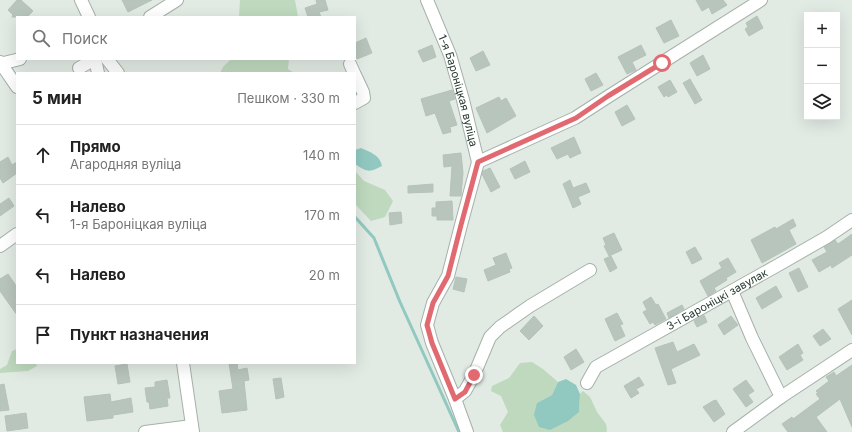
<!DOCTYPE html>
<html lang="ru">
<head>
<meta charset="utf-8">
<style>
	body { margin:0; font-family:Inter,sans-serif; background:#f2f2f2; color:#222 }
	.controls { position:absolute; right:12px; top:12px; display:grid; overflow:hidden; border-radius:0px; box-shadow:0 4px 16px #0002 }
	.controls button { width:36px; height:36px; display:grid; place-items:center; padding:0; border:0; border-bottom:1px solid #e0e0e0; background:#fff; color:#222; font:20px sans-serif }
	.stop { position:absolute; width:12px; height:12px; margin:-9px; border:3px solid #e16a70; border-radius:50%; background:#fff }
	.stop.end { background:#e16a70; border-color:#fff; box-shadow:0 1px 4px #0008 }
	.list { margin:0; padding:0; list-style:none }
	h2 { display:flex; justify-content:space-between; align-items:center; height:52px; margin:0; padding:0 16px; font-size:17px }
	h2 small { font-size:13px; font-weight:400; color:#767676 }
	.list li { display:grid; grid-template-columns:26px 1fr auto; gap:12px; align-items:center; box-sizing:border-box; height:60px; padding:0 16px; border-top:1px solid #e0e0e0 }
	.list b { display:block; font-size:15px; white-space:nowrap }
	.list p { margin:0; font-size:13px; white-space:nowrap; color:#767676 }
	.list em { font-size:13px; font-style:normal; color:#767676 }
	.icon { flex:none; width:22px; height:22px; fill:none; stroke:currentColor; stroke-width:2; stroke-linecap:round; stroke-linejoin:round }
	.map { position:relative; flex:none; width:852px; height:432px; overflow:hidden }
	.search { position:absolute; background:#fff; box-shadow:0 4px 16px #0002; left:16px; top:16px; width:340px; height:44px; display:flex; align-items:center; gap:10px; box-sizing:border-box; padding:0 14px; border-radius:0px; color:#767676; font-size:15px }
	.panel { position:absolute; background:#fff; box-shadow:0 4px 16px #0002; left:16px; top:72px; width:340px; height:292px; border-radius:0px }
	.map>svg:first-child { display:block }
</style>
</head>
<body>
<div class="map">
<svg width="852" height="432" viewBox="0 0 852 432">
	<rect width="100%" height="100%" fill="#e2eae4"/>
	<path fill="#bed9be" d="M240,0H295L298,17H239Z
		M231,59H289L288,69L294,73H220L223,67Z
		M355,171L364,181L385,190L393,201L385,217L371,221L355,204Z
		M17,349V363H36L37,366L28,371L0,373V369L7,365L12,351Z
		M532,362L543,369L558,382L552,395L537,403L579,412L580,394L583,391L590,397L597,412L606,424L607,431L606,432H503L500,425L508,412L501,396L491,391L492,386L509,378L520,363Z"/>
	<path fill="#91c9c1" d="M361,148C370,152 380,155 382,166C369,173 367,172 355,164V150Z
		M566,379L576,385L580,394L579,412L568,421L550,430L539,427L534,415L537,403L552,395L558,382Z"/>
	<g fill="none" stroke-linecap="round" stroke-linejoin="round">
		<path stroke="#91c9c1" stroke-width="3" d="M355,217L374,238L400,302L459,432"/>
	</g>
	<path fill="#b8c5bc" stroke="#b5c3b9" d="M17,0H21L33,11L27,17H12L13,15L8,10Z
		M122,0H152L128,12Z
		M316,0H325L328,10L319,12L321,17H308L305,8L317,4Z
		M696,0H723L727,5L712,14L709,7L702,11Z
		M757,16L763,28L749,36L745,29L748,27L746,23Z
		M671,20L679,36L664,43L656,28Z
		M366,38L372,53L357,59L355,54V43Z
		M432,45L436,57L423,62L418,51Z
		M641,45L646,55L632,62L636,70L627,74L618,57Z
		M483,51L490,65L476,71L470,58Z
		M703,55L710,69L697,76L690,63Z
		M596,73L603,85L591,91L585,79Z
		M690,79L702,100L695,104L683,83Z
		M670,80L677,92L668,97L667,95L664,97L658,87Z
		M452,90L455,99L449,101L457,125L450,127L451,132L443,134L435,113L426,116L421,99Z
		M499,97L501,101L506,98L516,116L487,133L476,108Z
		M627,105L635,119L622,126L615,112Z
		M574,137L581,153L570,158L568,154L557,159L551,148Z
		M461,153L463,173L461,195V196H450L452,166L444,167L443,155Z
		M8,157L12,165L17,162V173L3,183L0,178V162Z
		M525,161L530,172L515,179L510,169Z
		M490,168L500,187L491,192L482,174L483,171Z
		M570,180L573,188L586,183L590,192L578,197L581,204L573,208L563,184Z
		M433,184V192L408,193V186Z
		M9,198L14,206L0,216V204Z
		M452,201L453,220H437V216H432V208H436V202Z
		M401,212L402,223L390,225L389,213Z
		M793,219L796,226L789,230L796,244L762,263L751,240L775,227L776,229Z
		M614,233L622,250L609,256L604,246L606,245L603,238Z
		M852,234V255L832,268L831,265L819,272L812,260L827,252L824,247L835,240L838,244Z
		M695,247L702,259L692,264L686,252Z
		M506,253L512,268L509,269L510,272L488,281L484,270L496,265L493,258Z
		M611,256L617,268L610,272L604,259Z
		M728,258L736,272L726,278L727,280L714,288L716,291L708,296L700,281L722,268L719,263Z
		M799,268L808,287L798,292L789,273Z
		M8,274L17,287V315L0,291V279Z
		M456,277L467,279L464,292L453,289Z
		M776,286L782,297L762,309L756,298Z
		M651,297L656,305L658,304L666,319L655,325L653,322L650,324L643,312L647,310L643,302Z
		M852,300V335L838,309Z
		M682,305L684,309L669,318L667,313Z
		M617,313L623,324L620,325L625,336L615,341L605,319Z
		M704,315L707,322L697,327L694,321Z
		M534,316L543,326L529,340L520,331Z
		M731,316L738,325L724,335L718,325Z
		M823,329L831,339L820,346L813,336Z
		M673,342L677,352L694,344L700,355L671,369L676,383L668,385L655,348Z
		M798,344L803,353L800,355L803,360L787,370L779,357Z
		M576,349L584,362L571,370L564,357Z
		M229,363H237L238,370L247,368L249,380L244,381L247,410L222,413L219,391L233,389Z
		M127,364L130,382L118,384L115,366Z
		M852,365V427L840,399L816,417L827,432H788L782,424L792,417L793,419L820,399L816,394L818,393L816,391L829,381L826,377L834,372L836,376Z
		M639,377L644,385L636,389L639,393L631,398L624,386Z
		M281,378L284,397L276,399L273,379Z
		M167,380L170,398H167L168,406L150,409L149,402H147L145,388L155,387V382Z
		M746,380L754,391L748,395L753,402L746,407L733,389Z
		M4,384L9,410L0,411V385Z
		M110,394L111,402L131,398L133,412L113,415V418L87,421L84,397Z
		M716,400L725,414L714,422L703,407L713,401Z
		M26,413L28,428L7,431L5,416Z"/>
	<g fill="none" stroke-linecap="round" stroke-linejoin="round">
		<g stroke="#a5b1a9" stroke-width="14">
			<g id="minor">
				<path d="M81,0L89,17"/>
				<path id="s1" d="M427,0L450,55L463,100L478,162L461,225L448,276L433,303L427,325L432,343L455,399L467,432"/>
				<path d="M150,17L177,0"/>
				<path d="M95,59L98,73"/>
				<path d="M107,59L118,73"/>
				<path d="M0,62L17,87"/>
				<path d="M0,64L20,59"/>
				<path d="M350,64L354,73"/>
				<path d="M79,68L95,59"/>
				<path d="M355,75L363,92L364,98L355,103"/>
				<path d="M478,162L575,118L609,96L761,0"/>
				<path d="M0,246L17,234"/>
				<path d="M732,291L752,338L781,397"/>
				<path d="M183,363L193,432"/>
				<path id="s2" d="M587,383L596,367L780,264L827,237L852,220"/>
				<path d="M455,399L465,391L474,375L490,337L500,327L530,306L590,270"/>
				<path d="M145,432L192,426"/>
				<path d="M733,432L781,397L852,350"/>
			</g>
		</g>
		<use href="#minor" stroke="#fff" stroke-width="12"/>
	</g>
	<g fill="none" stroke-linecap="round" stroke-linejoin="round">
		<path stroke="#e16a70" stroke-width="5" d="M474,375L465,392L455,399L432,343L427,325L433,303L448,276L461,225L478,162L576,118L608,96L662,63"/>
	</g>
	<g text-anchor="middle" stroke-width="3.5" stroke-linejoin="round" paint-order="stroke">
		<g font-size="11" fill="#24392d" stroke="#f2f7f3">
			<text dy="4" stroke="none"><textPath href="#s1" startOffset="96">1-я Бароніцкая вуліца</textPath></text>
			<text dy="4" stroke="none"><textPath href="#s2" startOffset="157">3-і Бароніцкі завулак</textPath></text>
		</g>
	</g>
</svg>
<div class="controls">
<button>+</button>
<button>−</button>
<button><svg class="icon" aria-label="layers" viewBox="0 0 24 24"><path d="M12 4l9 5-9 5-9-5zM3 14l9 5 9-5"/></svg></button>
</div>
<div class="stop" style="left:662px;top:63px"></div>
<div class="stop end" style="left:474px;top:375px"></div>
<div class="search"><svg class="icon" aria-label="search" viewBox="0 0 24 24"><circle cx="10" cy="10" r="6"/><path d="M15 15l6 6"/></svg>Поиск</div>
<section class="panel">
<h2>5 мин<small>Пешком · 330 m</small></h2>
<ul class="list">
<li><svg class="icon" aria-label="ahead" viewBox="0 0 24 24"><path d="M12 20V5M6 11l6-6 6 6"/></svg><div><b>Прямо</b><p>Агародняя вуліца</p></div><em>140 m</em></li>
<li><svg class="icon" aria-label="left" viewBox="0 0 24 24"><path d="M17 20v-9H6M10 6l-5 5 5 5"/></svg><div><b>Налево</b><p>1-я Бароніцкая вуліца</p></div><em>170 m</em></li>
<li><svg class="icon" aria-label="left" viewBox="0 0 24 24"><path d="M17 20v-9H6M10 6l-5 5 5 5"/></svg><div><b>Налево</b></div><em>20 m</em></li>
<li><svg class="icon" aria-label="arrive" viewBox="0 0 24 24"><path d="M6 21V4h12l-3 4 3 4H6"/></svg><div><b>Пункт назначения</b></div></li>
</ul>
</section>
</div>
</body>
</html>
